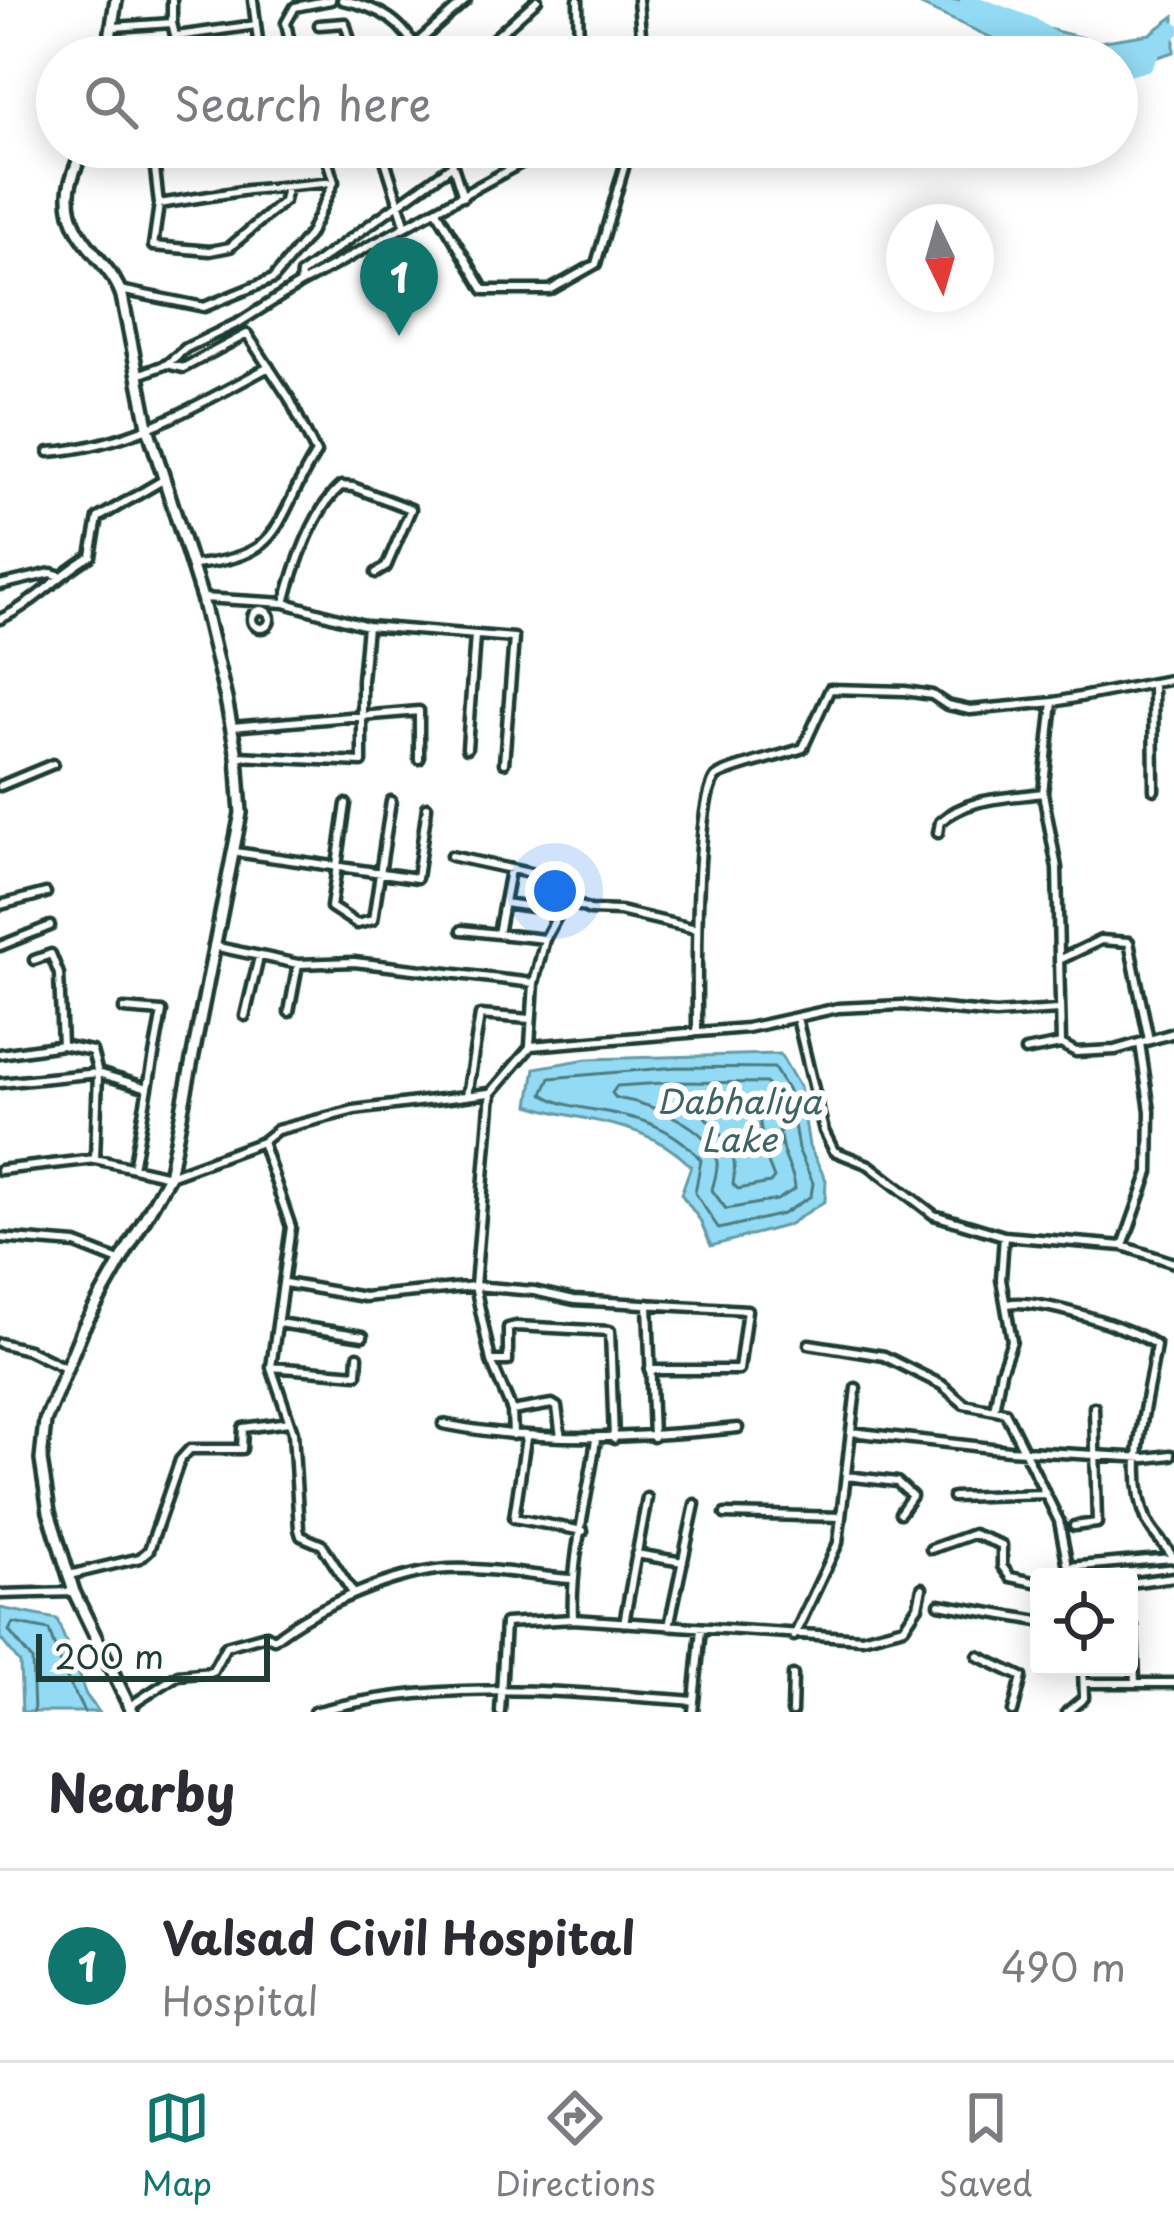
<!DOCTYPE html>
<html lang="en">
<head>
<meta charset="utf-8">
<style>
	body { margin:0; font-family:"Playpen Sans",sans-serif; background:#f2f2f3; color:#2b2b33 }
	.controls { position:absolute; right:36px; bottom:36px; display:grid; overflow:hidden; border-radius:12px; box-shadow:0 6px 30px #0003 }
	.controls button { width:108px; height:108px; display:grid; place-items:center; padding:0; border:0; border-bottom:3px solid #e1e1e2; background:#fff; color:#2b2b33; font:60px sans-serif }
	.compass { position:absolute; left:886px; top:204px; width:108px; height:108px; border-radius:50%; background:#fff; box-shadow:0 6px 30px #0003; rotate:175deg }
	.scale { position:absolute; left:36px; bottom:30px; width:234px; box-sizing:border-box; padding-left:12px; border:6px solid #1f3d34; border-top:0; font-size:33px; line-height:42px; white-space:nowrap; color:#1f3d34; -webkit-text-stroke:9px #fff; paint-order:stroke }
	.you { position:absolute; left:555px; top:891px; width:42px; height:42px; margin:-30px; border:9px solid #fff; border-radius:50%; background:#1a73e8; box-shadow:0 0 0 18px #1a73e833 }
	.badge { display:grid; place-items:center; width:78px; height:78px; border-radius:50%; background:#0f766e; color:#fff; font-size:39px; font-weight:700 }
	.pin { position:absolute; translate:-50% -99px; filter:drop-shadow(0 3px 6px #0008) }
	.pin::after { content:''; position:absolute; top:63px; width:42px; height:36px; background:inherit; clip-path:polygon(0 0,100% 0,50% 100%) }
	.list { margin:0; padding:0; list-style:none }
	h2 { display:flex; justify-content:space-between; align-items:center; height:156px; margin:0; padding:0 48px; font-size:51px }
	h2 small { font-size:39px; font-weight:400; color:#7c7c81 }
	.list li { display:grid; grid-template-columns:78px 1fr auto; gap:36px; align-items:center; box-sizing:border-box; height:192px; padding:0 48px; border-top:3px solid #e1e1e2 }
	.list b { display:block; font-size:45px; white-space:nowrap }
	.list p { margin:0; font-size:39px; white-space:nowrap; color:#7c7c81 }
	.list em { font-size:39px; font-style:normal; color:#7c7c81 }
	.icon { flex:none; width:66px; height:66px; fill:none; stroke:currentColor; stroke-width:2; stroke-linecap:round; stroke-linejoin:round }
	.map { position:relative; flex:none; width:1174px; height:1712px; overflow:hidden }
	.search { position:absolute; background:#fff; box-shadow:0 6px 30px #0003; left:36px; right:36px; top:36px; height:132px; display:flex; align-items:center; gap:30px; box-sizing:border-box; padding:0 42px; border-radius:66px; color:#7c7c81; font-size:45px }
	.sheet { height:348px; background:#fff }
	nav { display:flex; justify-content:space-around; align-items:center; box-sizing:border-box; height:168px; border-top:3px solid #e1e1e2; background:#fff; font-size:33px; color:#7c7c81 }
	nav a { display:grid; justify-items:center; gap:6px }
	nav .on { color:#0f766e }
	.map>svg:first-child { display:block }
</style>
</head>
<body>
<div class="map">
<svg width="1174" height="1712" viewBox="0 0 1174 1712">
	<rect width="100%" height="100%" fill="#fff"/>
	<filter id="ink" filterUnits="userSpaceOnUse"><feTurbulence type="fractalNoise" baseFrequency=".00833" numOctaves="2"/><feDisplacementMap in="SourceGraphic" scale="24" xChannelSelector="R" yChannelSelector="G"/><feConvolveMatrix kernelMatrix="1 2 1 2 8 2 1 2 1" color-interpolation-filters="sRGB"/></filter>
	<g filter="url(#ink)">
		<path fill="#93dbf4" stroke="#659ca7" stroke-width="3" d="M910,0H966L997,16L1099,42L1150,34L1174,16V52L1121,68H1117V57H1033Z
			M780,1054L800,1088L809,1146L826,1180L825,1201L788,1225L711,1246L700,1220L681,1194L691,1166C644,1119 589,1124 529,1105L535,1068L587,1059Z
			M0,1608L57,1619L86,1695L99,1712H22L20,1663L0,1638Z"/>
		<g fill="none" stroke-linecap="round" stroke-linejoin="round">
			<path stroke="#4d7c81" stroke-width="3" d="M677,1067L774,1068L789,1093L798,1149L813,1183L811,1196L783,1214L719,1229L695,1193L701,1160C671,1124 633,1116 589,1109C573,1106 556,1103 543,1094L550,1078Z
				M678,1082L766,1083C779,1104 777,1127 783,1151C787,1165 795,1175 795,1189L777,1200L726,1209L712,1190C714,1181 718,1171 717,1162C711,1125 647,1103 616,1098L612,1093L617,1086Z
				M751,1099L757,1104L765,1155L774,1178L770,1183L738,1189L733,1184C741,1139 715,1136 696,1104L702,1100Z
				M34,1712L32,1660L9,1631L13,1623L49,1630L61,1667L84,1712"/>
			<path stroke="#93dbf4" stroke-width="14" d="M967,0L1031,24L1079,57
				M1117,72L1146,64L1156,45L1174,29"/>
			<g stroke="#1f3d34" stroke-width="15">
				<path id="minor" d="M172,0V23L180,57
					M253,0L260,57
					M342,0C379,7 405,22 420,57
					M578,0L579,57
					M638,0L643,57
					M319,25L345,23L355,57
					M114,27L172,23
					M177,36L256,25
					M415,45L466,0
					M293,57L286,23L295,7L331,0
					M480,57L479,52L537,0
					M381,147L405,224
					M447,147L463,197
					M262,150L161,161L155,169L159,204L153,246L210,251L230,247L284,201L287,187
					M525,161L550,147
					M159,204L248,190L334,182
					M437,211L484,290H550L596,264L630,147
					M300,284L301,274L450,167
					M120,290L204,307L273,279L309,235L334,182L323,147
					M167,364L183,368L247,334L289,398L316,453C273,522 286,557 193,565
					M138,375L167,364L186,348L240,322L300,284L525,161L523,147
					M49,452C131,446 198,405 269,367
					M0,585L51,573L58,575
					M202,598L285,603L367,626L514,638L504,763
					M285,603C294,568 313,510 341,486L353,487L411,509L386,567L376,573
					M252 619a9 9 0 1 1 18 0a9 9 0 1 1-18 0Z
					M0,619C35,603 58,575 91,556L98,518L163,480
					M1153,684L1154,790
					M1053,702L1043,793L1057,868L1061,1044
					M232,727L419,711V759
					M467,748L475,635
					M237,756L362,762V680L367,626
					M0,786L53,764
					M346,804L331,907L357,924L373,920L391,801
					M938,833L940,822C968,797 1007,798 1043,793
					M235,852L417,878L427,807
					M451,856L571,882L566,900L590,910L620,911L696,929
					M504,903L560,911L566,901
					M0,905L46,893
					M462,930L498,934L510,870
					M545,939L560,911
					M0,946L50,926
					M213,946L298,964L354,962L534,983L545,939L498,934
					M34,960L51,954L59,974L62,1045
					M1059,960L1101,940L1129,942L1149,1040
					M124,1009L162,1012L133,1168
					M289,1012L298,964
					M245,1016L259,957
					M797,1018L824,1131L834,1151L869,1165L934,1215L1004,1236
					M697,1031C697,986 694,808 715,778C722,769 786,755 803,748L830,689L905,691L932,695L947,705L970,710L1054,702L1174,679
					M530,1045L534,983
					M1025,1051L1061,1044L1076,1052L1115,1050L1174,1033
					M0,1054L62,1045L92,1051L98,1073L95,1159
					M0,1083L98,1073L148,1088
					M467,1096L480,1015L530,1019
					M262,1142L291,1227L271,1367L293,1432L299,1529L301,1536L322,1545L353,1593
					M0,1170L95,1159L169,1176L262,1142L277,1130L354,1110L489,1093
					M0,1238L76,1244L119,1261
					M1123,1246L1149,1172L1150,1111L1140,1043
					M285,1283L364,1297L475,1286L534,1291L574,1300L747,1310L739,1370H649
					M648,1304L653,1437
					M1008,1304C1035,1297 1134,1328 1156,1345C1148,1400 1125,1469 1147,1521C1153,1535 1166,1545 1174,1559
					M278,1323L363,1336
					M0,1343L28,1350L65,1368
					M809,1344L884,1356L942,1385L964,1404L1005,1412L1059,1521L1070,1577
					M491,1361H508V1328L516,1326L610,1331L614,1439
					M271,1367L357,1374L358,1356
					M994,1410L1001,1371L1012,1341L1001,1279L1004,1236L1123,1246L1174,1263
					M512,1411L552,1404L557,1407L561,1437
					M443,1424C544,1444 636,1438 738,1428
					M851,1432L1009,1450L1146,1458L1171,1455
					M513,1435L512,1411L491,1361L475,1286L491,1093L531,1046L747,1028L838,1008L903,1005L995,1014L1059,1010
					M526,1438L514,1518L583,1531
					M846,1476L897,1482L912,1496L900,1513
					M953,1497L1045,1494
					M725,1514L841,1517
					M1074,1526L1097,1523L1094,1407
					M931,1549L973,1534L1002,1545V1566L1010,1577L1039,1583
					M636,1554L683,1562
					M1068,1567L1172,1558
					M69,1575L140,1558L149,1550L180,1460L190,1449H242L243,1428L289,1422
					M1129,1583L1174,1577
					M0,1594L74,1592
					M939,1604L1039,1621
					M573,1619C570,1560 588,1498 596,1439
					M624,1623L647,1498
					M669,1626L695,1504
					M1133,1626L1135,1683
					M794,1636L838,1543L856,1388
					M978,1656L1022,1677L1013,1712
					M1086,1683H1174
					M130,1706L178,1675L212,1672L226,1646L266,1635L274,1639C314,1607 396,1572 448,1569C488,1567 531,1576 571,1579
					M314,1712C440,1678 566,1692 694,1701
					M500,1712L505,1623L573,1619L862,1638L904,1627L918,1606L922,1588
					M693,1712L701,1629
					M792,1712L793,1675
					M1067,1712L1084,1698L1083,1667"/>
			</g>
			<g stroke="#1f3d34" stroke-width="18">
				<path id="tertiary" d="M107,57L116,0
					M83,147C79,162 69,179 69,194C67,240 109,258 122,296L149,431L202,598L226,699L237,756L241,813L169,1176L83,1328L45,1421L41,1460L49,1512L74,1592L132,1712"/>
			</g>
			<use href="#minor" stroke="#fff" stroke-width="6"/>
			<use href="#tertiary" stroke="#fff" stroke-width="9"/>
		</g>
	</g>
	<g text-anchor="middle" stroke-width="12" stroke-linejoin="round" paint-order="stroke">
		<g font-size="33" font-style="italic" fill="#3c6464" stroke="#fff">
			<text x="739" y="1114">Dabhaliya<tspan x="739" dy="38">Lake</tspan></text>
		</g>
	</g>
</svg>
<div class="controls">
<button><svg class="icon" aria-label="locate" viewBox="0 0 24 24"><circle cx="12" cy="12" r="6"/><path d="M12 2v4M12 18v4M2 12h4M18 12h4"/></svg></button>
</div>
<svg class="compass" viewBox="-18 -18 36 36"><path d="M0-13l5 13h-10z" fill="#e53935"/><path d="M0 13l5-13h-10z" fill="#7c7c81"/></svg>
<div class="scale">200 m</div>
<div class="you"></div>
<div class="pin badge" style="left:399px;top:336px">1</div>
<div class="search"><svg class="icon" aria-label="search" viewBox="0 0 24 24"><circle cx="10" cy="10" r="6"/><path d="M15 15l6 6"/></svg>Search here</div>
</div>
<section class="sheet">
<h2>Nearby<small></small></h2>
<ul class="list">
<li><span class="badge">1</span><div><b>Valsad Civil Hospital</b><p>Hospital</p></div><em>490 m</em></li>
</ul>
</section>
<nav>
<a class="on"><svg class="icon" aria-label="map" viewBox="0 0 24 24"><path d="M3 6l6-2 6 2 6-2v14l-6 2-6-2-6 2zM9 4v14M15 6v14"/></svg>Map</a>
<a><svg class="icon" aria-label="directions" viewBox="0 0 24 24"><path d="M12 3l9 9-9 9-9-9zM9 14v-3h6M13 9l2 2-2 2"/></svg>Directions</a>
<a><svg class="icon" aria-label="saved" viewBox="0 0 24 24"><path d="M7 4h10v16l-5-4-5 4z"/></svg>Saved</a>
</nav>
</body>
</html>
